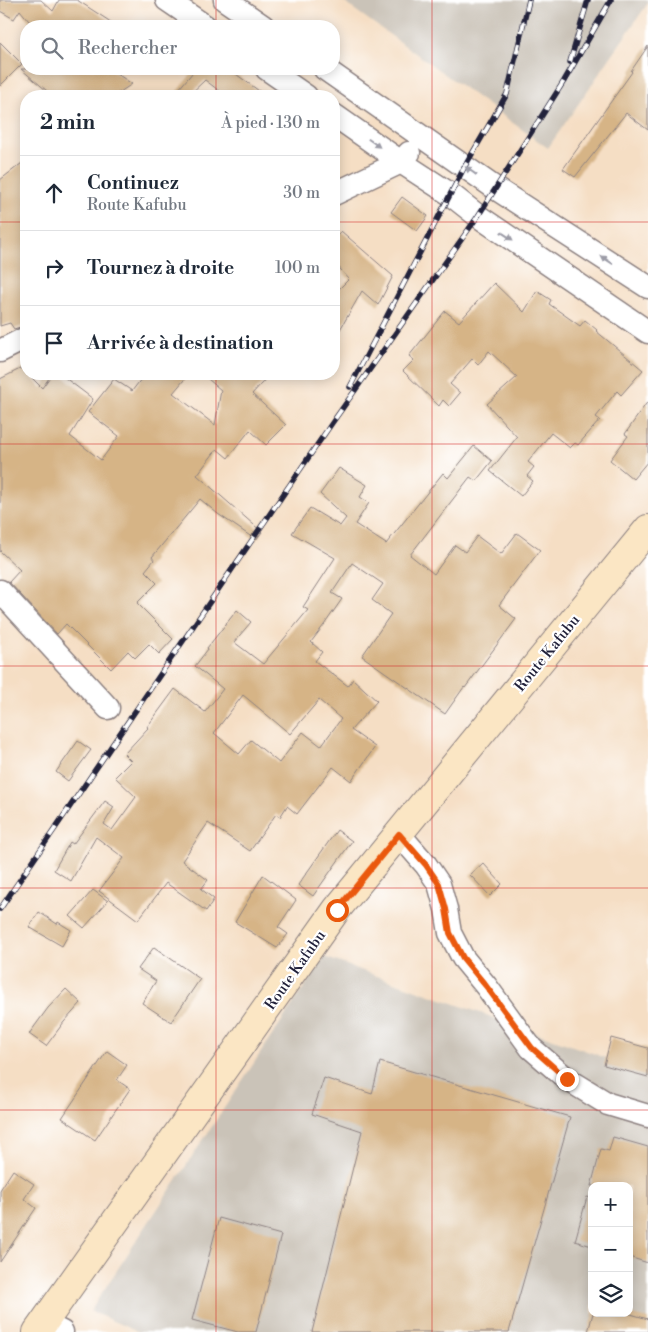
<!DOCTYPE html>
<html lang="fr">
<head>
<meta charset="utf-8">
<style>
	body { margin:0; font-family:"Libre Bodoni",serif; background:#f6f6f7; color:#1f2937 }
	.controls { position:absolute; right:15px; bottom:15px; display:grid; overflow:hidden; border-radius:10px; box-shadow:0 2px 12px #0003 }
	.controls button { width:45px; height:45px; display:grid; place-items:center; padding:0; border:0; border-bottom:1px solid #e0e1e3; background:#fff; color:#1f2937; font:25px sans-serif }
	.stop { position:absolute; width:15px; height:15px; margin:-11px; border:4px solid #ea580c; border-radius:50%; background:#fff }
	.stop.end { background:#ea580c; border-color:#fff; box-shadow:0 1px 5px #0008 }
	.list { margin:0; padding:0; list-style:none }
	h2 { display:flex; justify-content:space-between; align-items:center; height:65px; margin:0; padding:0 20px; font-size:21px }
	h2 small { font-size:16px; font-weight:400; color:#747a83 }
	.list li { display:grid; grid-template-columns:32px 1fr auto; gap:15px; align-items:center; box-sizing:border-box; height:75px; padding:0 20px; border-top:1px solid #e0e1e3 }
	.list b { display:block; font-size:19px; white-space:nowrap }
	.list p { margin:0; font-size:16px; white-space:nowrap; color:#747a83 }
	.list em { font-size:16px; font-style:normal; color:#747a83 }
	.icon { flex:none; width:28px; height:28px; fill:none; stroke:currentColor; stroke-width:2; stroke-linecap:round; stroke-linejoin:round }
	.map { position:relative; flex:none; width:648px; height:1332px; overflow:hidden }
	.search { position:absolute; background:#fff; box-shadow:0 2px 12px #0003; left:20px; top:20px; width:320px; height:55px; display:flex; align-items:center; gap:12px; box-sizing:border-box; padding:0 18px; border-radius:20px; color:#747a83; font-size:19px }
	.panel { position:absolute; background:#fff; box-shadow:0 2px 12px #0003; left:20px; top:90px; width:320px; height:290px; border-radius:20px }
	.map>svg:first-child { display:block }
</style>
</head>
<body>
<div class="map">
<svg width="648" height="1332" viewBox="0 0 648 1332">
	<rect width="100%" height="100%" fill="#fff"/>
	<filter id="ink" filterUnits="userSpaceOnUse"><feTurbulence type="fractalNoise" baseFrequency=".02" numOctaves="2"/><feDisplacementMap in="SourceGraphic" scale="10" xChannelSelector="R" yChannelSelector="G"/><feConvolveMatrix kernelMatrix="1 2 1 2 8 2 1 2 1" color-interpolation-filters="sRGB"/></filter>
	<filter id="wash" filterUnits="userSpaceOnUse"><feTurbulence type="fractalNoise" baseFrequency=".0096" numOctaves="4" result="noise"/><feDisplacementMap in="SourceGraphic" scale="20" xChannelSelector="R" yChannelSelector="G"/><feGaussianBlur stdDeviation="1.12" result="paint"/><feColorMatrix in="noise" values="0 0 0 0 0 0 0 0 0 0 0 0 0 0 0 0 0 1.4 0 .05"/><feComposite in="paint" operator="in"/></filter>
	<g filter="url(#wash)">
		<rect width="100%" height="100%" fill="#f5dec4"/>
		<path fill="#cac3b8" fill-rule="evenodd" d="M341,0H648V3L548,148Z
			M324,957L648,1073V1332H138L90,1311ZM592,1186H629V1313H592Z"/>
		<g id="blocks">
			<path fill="#d6b486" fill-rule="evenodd" d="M0,0H41L53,11L59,0H77L117,26H33L20,10L14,19L0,11Z
				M0,42L22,64L0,86Z
				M648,46V130L626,113L575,177L563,169L632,72L631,71Z
				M21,69H110L132,84L114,96H53Z
				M189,69H229L266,96H226L205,80L188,96H173L193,72Z
				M26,160V325L14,329L10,323L0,326V180Z
				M402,197L428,216L417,231L391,212Z
				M341,231L393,276L378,305L362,291L334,340V294L349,279L334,262V239Z
				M494,283L524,312L537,291L551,300L549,304L580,326L585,320L597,330L596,331L643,370L621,395L617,391L596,417L600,420L578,445L575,443L570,448L551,433L528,462L534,467L527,476L533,481L521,496L490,471L517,437L487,404L517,377L489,351L478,365L472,359L450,384L460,393L449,406L443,400L439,406L403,371L414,360L409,356L445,311L459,322Z
				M22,368L42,388L52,374H60L93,399L70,436L101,460L119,436L88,412L114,379L132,391L145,374H189L173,393L215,425L221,390L202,374H270L252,394L286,425L266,445L250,430L228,458L217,449L197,475L262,532L256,540L218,514L200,499L152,557L154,560L145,571L157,583L137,603L173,639L159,654L149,644L135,658L128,651L111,669L66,624L57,634L9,582L20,570L0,551V379Z
				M648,401V461L633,479L610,460L628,436L625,434Z
				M474,446L492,461L476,481L470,477L410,555L434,574L455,545L465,552L477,536L501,554L517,533L540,550L499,605L516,619L465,688L464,687L445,714L362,656L391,614L372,600L383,584L352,563L332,593L342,599L324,625L311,642L322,652L315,661L348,686L353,679L377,701L351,730L375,747L351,781L333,767L297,814L287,806L280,817L276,814L250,851L208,823L182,861L208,880L201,889L214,899L206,911L166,883L138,920L99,891L124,858L96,837L71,881L54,870L70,842L73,844L105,801L114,807L104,824L112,830L136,797L115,777L131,761L124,754L148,728L147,727L175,689L205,712L223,689L195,666L208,649L207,648L237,610L251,622L234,642L263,664L308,610L303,607L335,558L292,533L310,508L340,526L346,518L320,494L339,468L367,485L360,497L369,503L355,524L386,544L443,473L448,478ZM243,695L290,734L319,700L341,719L321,746L303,732L279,763L251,740L239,754L214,733Z
				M78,741L91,750L68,781L56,772Z
				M337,830L352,841L313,896L298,885Z
				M483,863L502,884L490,896L470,875Z
				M263,875L296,900L278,927L288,934L277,948L235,922Z
				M93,890L108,901L84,928L70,916Z
				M39,912L57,924L58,922L71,930L62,946L29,927Z
				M154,947L200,979L171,1022L142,1003L156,981L138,969Z
				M66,989L81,1003L64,1022L46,1046L29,1034L48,1008Z
				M611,1038L648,1048V1077L604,1065Z
				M107,1051L127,1065L117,1080L130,1089L95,1140L62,1118Z
				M380,1062L570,1117L509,1332H312L362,1131L312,1114L324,1078L372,1094Z
				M613,1137L648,1147V1263L629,1257V1186H591L601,1149L609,1151Z
				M13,1170L34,1184L24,1199L36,1208L0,1262V1190Z
				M587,1197L592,1198V1246L575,1241Z
				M219,1218L281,1235L256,1332H238L192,1320Z
				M593,1313H627L648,1319V1332H588Z"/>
		</g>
	</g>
	<g filter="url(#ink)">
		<use href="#blocks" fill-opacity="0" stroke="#8c8080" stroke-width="1"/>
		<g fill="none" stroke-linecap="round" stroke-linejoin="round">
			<g stroke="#8c8080" stroke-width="25">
				<path id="minor" d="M167,0L205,26
					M225,0L263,26
					M267,69L306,96
					M325,69L495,188L648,287
					M334,115L401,162L450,194L478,216L648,332
					M334,194L401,162L409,153
					M0,351L26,338
					M0,591L108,708
					M399,834L426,865L439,884L446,909L450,933L463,958L486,986L531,1048L567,1079L608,1104L648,1116
					M44,1323L62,1332"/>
			</g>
			<g stroke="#8c8080" stroke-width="30">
				<path id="secondary" d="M37,1332L337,909L648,529"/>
			</g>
			<use href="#minor" stroke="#fff" stroke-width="22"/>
			<use href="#secondary" stroke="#fbe6c4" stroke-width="28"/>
			<g stroke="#22223b" stroke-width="5.5">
				<path id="rail" d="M570,62L588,0
					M350,387L465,166L507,94L529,0
					M0,909L332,423L478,216L564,81L611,0"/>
			</g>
			<use href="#rail" stroke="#fff" stroke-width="4" stroke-dasharray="11" stroke-linecap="butt"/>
		</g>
		<defs><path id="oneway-solid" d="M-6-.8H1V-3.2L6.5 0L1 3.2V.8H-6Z" transform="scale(1.25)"/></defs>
		<g fill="#9c9ca7">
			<use href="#oneway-solid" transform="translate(374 143) rotate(35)"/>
			<use href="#oneway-solid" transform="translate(471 171) rotate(-144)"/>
			<use href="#oneway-solid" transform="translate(507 236) rotate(34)"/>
			<use href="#oneway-solid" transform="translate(607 260) rotate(-147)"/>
		</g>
	</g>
	<g fill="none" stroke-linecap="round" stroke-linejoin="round" filter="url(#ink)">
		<path stroke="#ea580c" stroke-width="6" d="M337,910L399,834L426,865L439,884L446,909L450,933L463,958L486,986L532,1048L567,1079"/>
	</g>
	<path fill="none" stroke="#d62828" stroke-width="1" stroke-opacity="0.55" d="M216,0V26M432,0V1332M216,69V96M0,222H26M334,222H648M216,374V1332M0,444H648M0,666H648M0,888H648M0,1110H648"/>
	<g text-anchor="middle" stroke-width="4.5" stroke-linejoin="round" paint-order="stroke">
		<g font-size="15" fill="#22223b" stroke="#fff">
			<text transform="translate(547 653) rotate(-51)" y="5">Route Kafubu</text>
			<text transform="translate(295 970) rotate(-55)" y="5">Route Kafubu</text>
		</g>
	</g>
</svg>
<div class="controls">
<button>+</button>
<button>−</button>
<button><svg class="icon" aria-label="layers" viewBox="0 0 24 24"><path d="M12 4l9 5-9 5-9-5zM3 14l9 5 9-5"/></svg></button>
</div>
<div class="stop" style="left:337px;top:910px"></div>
<div class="stop end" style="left:567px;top:1079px"></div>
<div class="search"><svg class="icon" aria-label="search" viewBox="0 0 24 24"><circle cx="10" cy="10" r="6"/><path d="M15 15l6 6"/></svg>Rechercher</div>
<section class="panel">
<h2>2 min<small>À pied · 130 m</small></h2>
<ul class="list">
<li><svg class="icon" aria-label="ahead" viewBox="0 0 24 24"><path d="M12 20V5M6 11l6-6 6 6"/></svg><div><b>Continuez</b><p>Route Kafubu</p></div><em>30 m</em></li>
<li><svg class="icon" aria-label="right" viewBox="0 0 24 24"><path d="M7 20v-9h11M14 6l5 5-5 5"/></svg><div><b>Tournez à droite</b></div><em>100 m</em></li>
<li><svg class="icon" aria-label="arrive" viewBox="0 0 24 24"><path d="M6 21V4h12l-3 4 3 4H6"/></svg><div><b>Arrivée à destination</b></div></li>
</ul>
</section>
</div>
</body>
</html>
